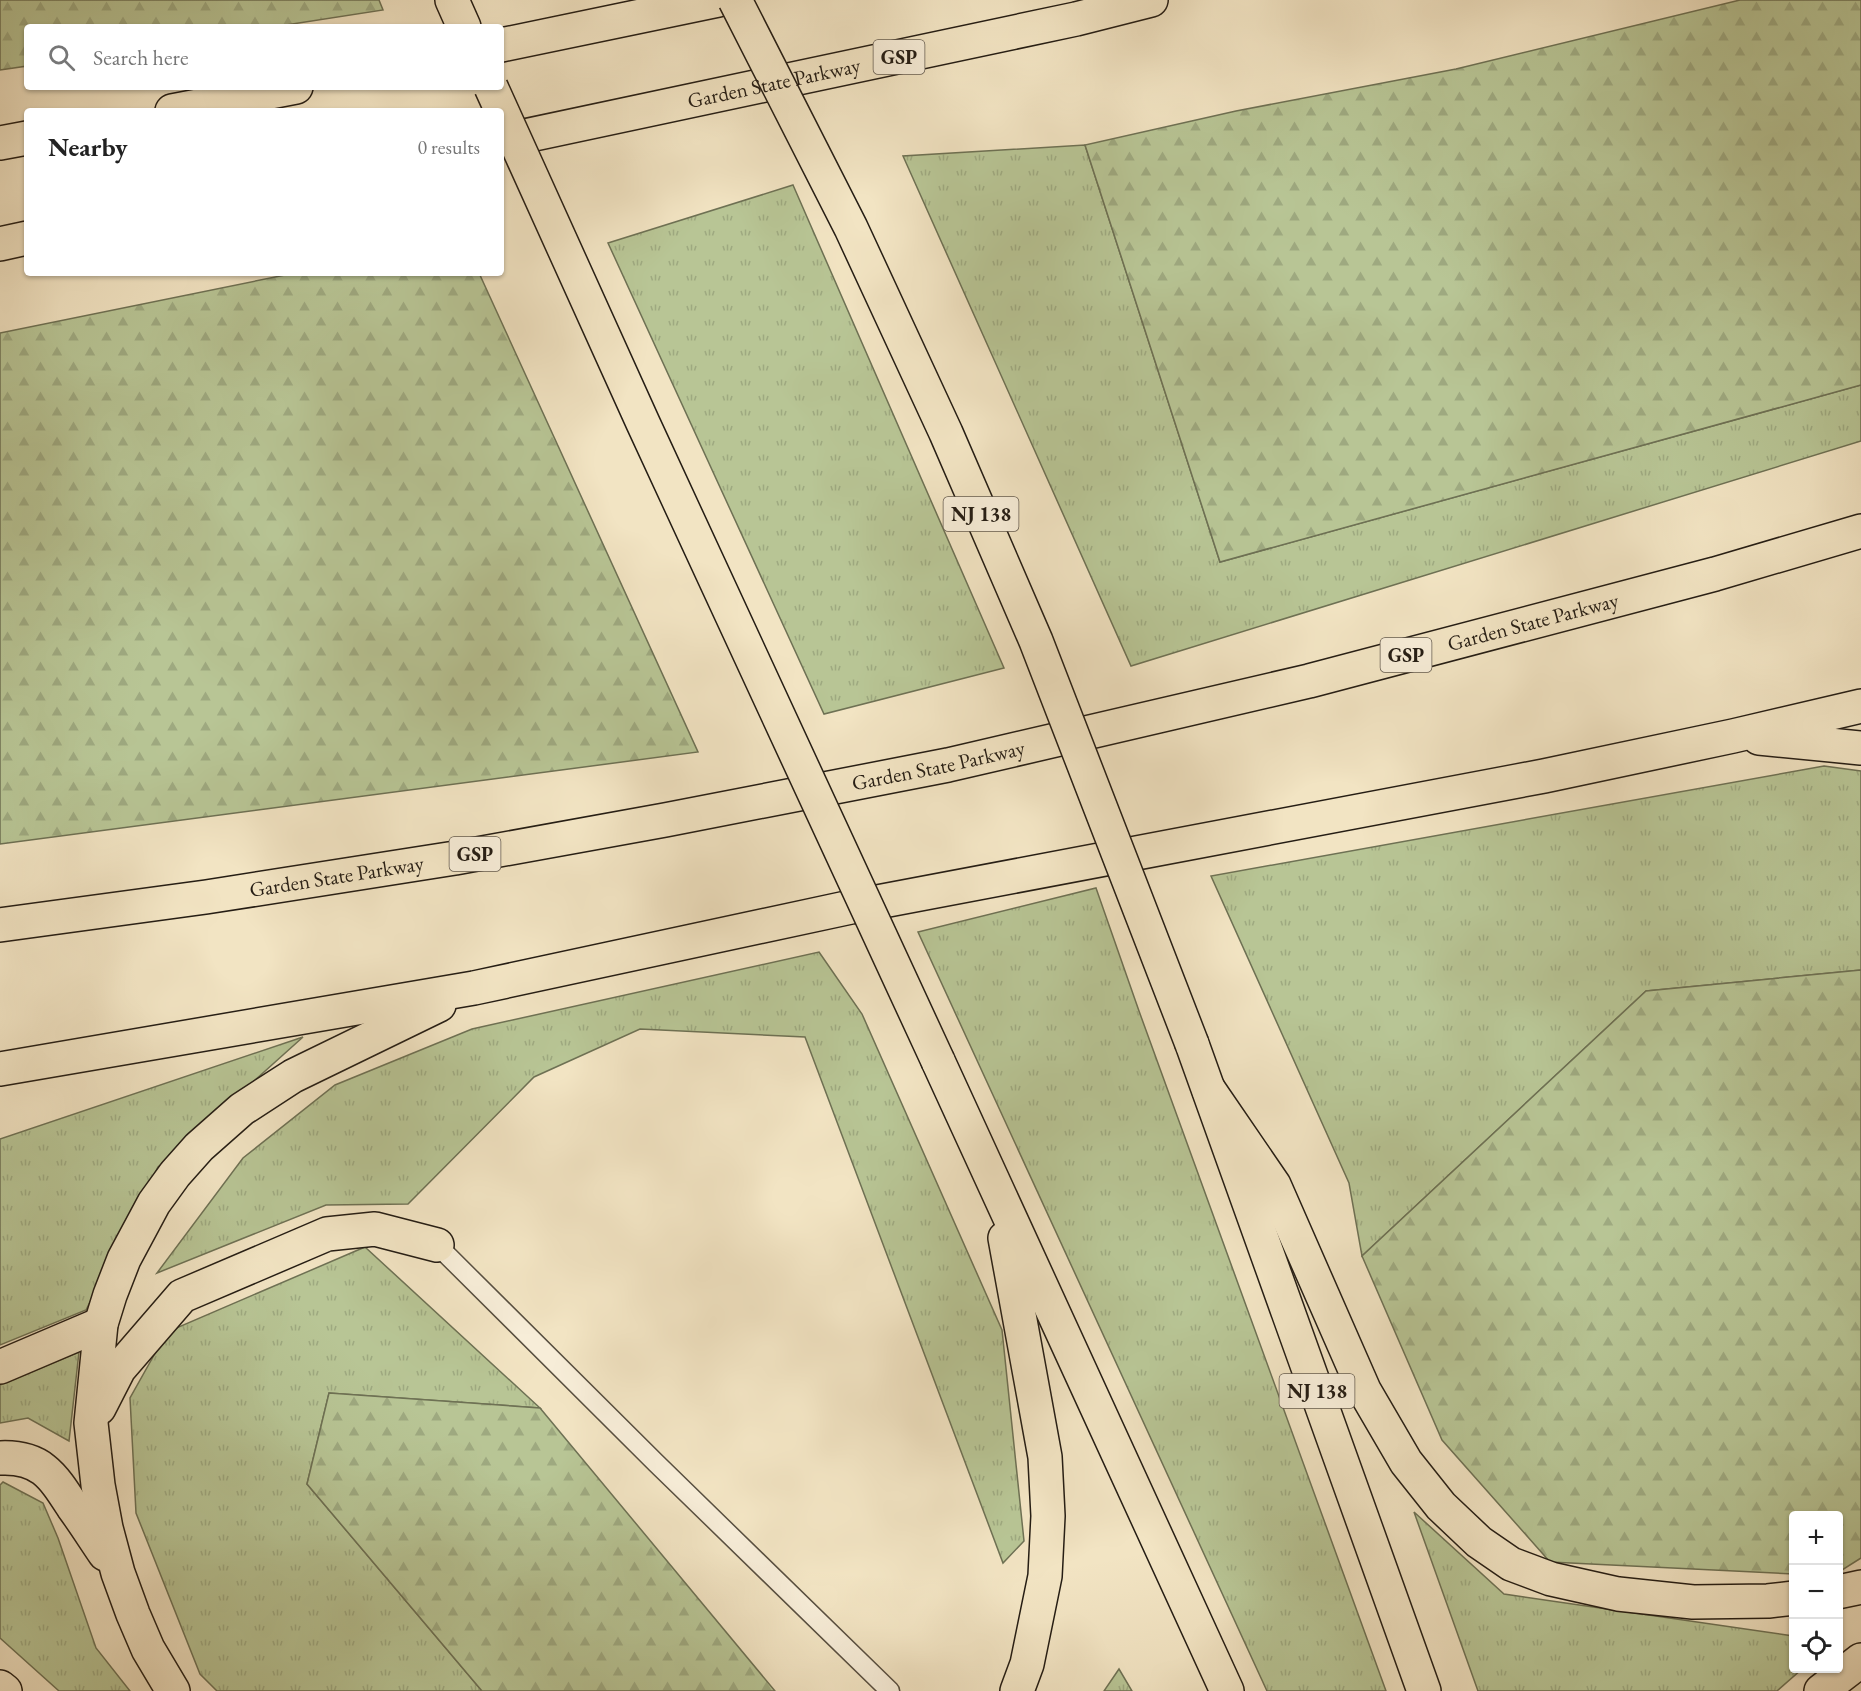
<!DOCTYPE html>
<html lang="en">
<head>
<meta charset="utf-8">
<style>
	body { margin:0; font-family:"EB Garamond",serif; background:#f6f6f6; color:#222 }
	.controls { position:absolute; right:18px; bottom:18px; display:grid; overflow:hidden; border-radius:6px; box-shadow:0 2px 4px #0004 }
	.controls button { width:54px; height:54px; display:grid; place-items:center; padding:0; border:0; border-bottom:2px solid #e0e0e0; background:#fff; color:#222; font:30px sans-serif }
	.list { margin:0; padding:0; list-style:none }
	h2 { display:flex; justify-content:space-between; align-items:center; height:78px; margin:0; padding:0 24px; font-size:26px }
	h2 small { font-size:20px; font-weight:400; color:#767676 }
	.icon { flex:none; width:33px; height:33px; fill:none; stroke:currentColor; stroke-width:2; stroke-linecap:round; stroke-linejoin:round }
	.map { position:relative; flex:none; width:1861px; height:1691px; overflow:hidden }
	.search { position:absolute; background:#fff; box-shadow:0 2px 4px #0004; left:24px; top:24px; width:480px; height:66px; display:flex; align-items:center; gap:15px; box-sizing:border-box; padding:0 21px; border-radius:6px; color:#767676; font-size:22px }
	.panel { position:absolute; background:#fff; box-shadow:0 2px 4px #0004; left:24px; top:108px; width:480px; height:168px; border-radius:6px }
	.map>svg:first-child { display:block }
</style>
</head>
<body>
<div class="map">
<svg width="1861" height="1691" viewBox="0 0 1861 1691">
	<defs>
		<pattern id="grass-tufts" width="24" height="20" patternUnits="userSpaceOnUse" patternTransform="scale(1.5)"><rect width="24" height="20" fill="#b8c595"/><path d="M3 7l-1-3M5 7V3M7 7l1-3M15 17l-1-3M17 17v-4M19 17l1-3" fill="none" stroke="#9ea980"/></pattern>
		<pattern id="forest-firs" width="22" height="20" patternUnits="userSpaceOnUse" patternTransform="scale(1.5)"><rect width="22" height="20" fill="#b8c595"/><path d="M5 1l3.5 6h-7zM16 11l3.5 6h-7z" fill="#9ea980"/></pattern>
	</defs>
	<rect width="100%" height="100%" fill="#f2e4c3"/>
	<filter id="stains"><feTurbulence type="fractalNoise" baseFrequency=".00333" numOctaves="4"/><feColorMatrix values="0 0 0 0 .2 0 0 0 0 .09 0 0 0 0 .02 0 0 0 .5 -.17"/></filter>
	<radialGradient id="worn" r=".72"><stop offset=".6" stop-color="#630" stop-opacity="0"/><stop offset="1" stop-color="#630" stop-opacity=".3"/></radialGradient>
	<path fill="url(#grass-tufts)" stroke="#6e7154" stroke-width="1.5" d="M1085,145L1220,562L1861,385V441L1131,666L903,156Z
		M793,185L1004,668L824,714L608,243Z
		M1824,766L1861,771V970L1646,991L1362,1256L1349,1183L1211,876Z
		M1096,888L1139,1011L1386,1691H1267L918,932Z
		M819,952L862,1014L1002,1330L1024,1541L1003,1563L805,1037L640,1029L534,1077L408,1204L326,1205L157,1273L243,1158L335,1085L472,1029Z
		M303,1037L158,1167L86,1310L0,1345V1139Z
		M365,1247L540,1408L329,1393L307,1484L482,1691H217L200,1674L136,1513L130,1398L167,1332Z
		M79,1352L69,1441L28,1418L0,1423V1385Z
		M3,1482L43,1503L58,1538L96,1648L130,1691H59L0,1638V1485Z
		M1414,1512L1504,1594L1793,1636L1794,1668L1802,1669L1777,1691H1478Z
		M1119,1669L1132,1691H1104Z"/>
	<path fill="url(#forest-firs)" stroke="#6e7154" stroke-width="1.5" d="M0,0H379L383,10L273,27H27V66L0,70Z
		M1740,0H1861V385L1220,562L1085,145L1236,111L1456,69Z
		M295,273H479L698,752L0,844V333Z
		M1861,970V1558L1839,1572L1838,1516H1794L1793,1574L1550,1562L1442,1440L1362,1256L1646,991Z
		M329,1393L540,1408L775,1691H482L307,1484Z"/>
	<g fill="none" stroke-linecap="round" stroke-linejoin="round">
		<g stroke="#584f40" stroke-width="21">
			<path id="lane" d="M437,1245L656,1463L890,1691"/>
		</g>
		<g stroke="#251d14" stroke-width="36">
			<g id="highway">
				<path d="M452,0L464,27"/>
				<path d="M501,45L718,0"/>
				<path d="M172,111L296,87"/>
				<path id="s1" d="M501,141L1076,19L1151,0"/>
				<path d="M0,143L27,138"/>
				<path d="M0,244L27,238"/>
				<path d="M1759,738L1861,748"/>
				<path id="s2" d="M0,925L206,897L455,858L665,820L948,765L1309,681L1715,574L1861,531"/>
				<path d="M1192,1044L1424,1691"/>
				<path d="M938,1061L1227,1691"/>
				<path d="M0,1069L474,988L851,907L1544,776L1733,736L1861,706"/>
				<path d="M1209,1090L1274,1185L1364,1390L1406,1462L1441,1506L1479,1542L1511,1564L1551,1579L1618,1594L1693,1602L1768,1601L1794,1598"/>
				<path d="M1005,1238L1045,1457L1048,1516L1045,1576L1027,1664L1017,1691"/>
				<path d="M0,1367L101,1324"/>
				<path d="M99,1408L119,1369L182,1296L327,1234L375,1229L437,1245"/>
				<path d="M0,1458C41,1456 53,1476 73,1507C84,1522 94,1538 105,1554"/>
				<path d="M1838,1592L1861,1587"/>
				<path d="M0,1687L5,1691"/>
				<path d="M173,1691L148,1649L133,1614L118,1573L106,1528L98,1485L91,1423L101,1324L110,1295L124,1259L154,1203L175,1174L199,1147L242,1109L293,1076L439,1005"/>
				<path d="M1821,1691L1861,1660"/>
			</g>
		</g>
		<use href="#lane" stroke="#f7edd8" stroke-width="18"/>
		<use href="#highway" stroke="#f2e4c3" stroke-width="33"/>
		<g stroke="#251d14" stroke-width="36" stroke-linecap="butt">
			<path id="highway-bridge" d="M735,0L851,228L946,433L1036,641L1192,1044
				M491,87L643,423L938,1061"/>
		</g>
		<use href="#highway-bridge" stroke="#f2e4c3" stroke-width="33"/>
	</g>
	<g text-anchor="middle" stroke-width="5" stroke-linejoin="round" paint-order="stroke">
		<g fill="#f7edd8" stroke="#645b4f" stroke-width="1.5">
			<rect x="873.5" y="40" width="51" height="34" rx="4.5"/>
			<rect x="943.5" y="497" width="75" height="34" rx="4.5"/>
			<rect x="1380.5" y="638" width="51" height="34" rx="4.5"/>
			<rect x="449.5" y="837" width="51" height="34" rx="4.5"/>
			<rect x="1279.5" y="1374" width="75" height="34" rx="4.5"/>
		</g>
		<g font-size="20" font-weight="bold" fill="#251d14">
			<text x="899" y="64">GSP</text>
			<text x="981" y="521">NJ 138</text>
			<text x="1406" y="662">GSP</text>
			<text x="475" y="861">GSP</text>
			<text x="1317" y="1398">NJ 138</text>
		</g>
		<g font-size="21" fill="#251d14" stroke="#f7edd8">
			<text dy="7" stroke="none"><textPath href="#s1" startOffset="279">Garden State Parkway</textPath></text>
			<text dy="7" stroke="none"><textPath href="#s2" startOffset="1564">Garden State Parkway</textPath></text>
			<text dy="7" stroke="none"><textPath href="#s2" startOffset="952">Garden State Parkway</textPath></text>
			<text dy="7" stroke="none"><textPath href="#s2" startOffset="340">Garden State Parkway</textPath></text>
		</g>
	</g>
	<rect width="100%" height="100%" filter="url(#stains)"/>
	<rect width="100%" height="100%" fill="url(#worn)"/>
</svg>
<div class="controls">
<button>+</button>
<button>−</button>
<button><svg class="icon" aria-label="locate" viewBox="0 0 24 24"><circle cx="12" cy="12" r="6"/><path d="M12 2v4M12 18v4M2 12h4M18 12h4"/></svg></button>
</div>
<div class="search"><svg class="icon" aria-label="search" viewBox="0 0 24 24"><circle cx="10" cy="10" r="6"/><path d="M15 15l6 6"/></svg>Search here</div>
<section class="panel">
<h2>Nearby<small>0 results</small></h2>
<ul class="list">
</ul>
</section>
</div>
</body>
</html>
